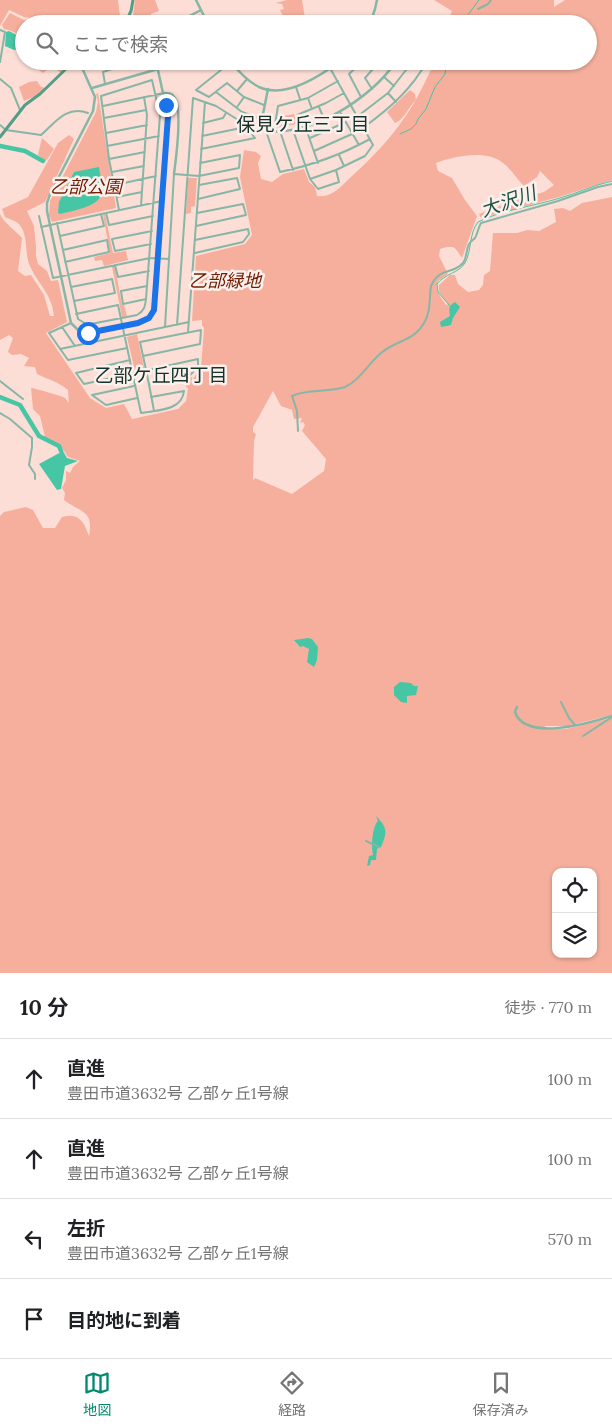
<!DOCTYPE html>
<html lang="ja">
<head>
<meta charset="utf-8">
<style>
	body { margin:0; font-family:Lora,"Noto Sans JP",serif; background:#f6f6f6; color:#202124 }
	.controls { position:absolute; right:15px; bottom:15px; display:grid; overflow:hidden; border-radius:10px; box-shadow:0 1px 4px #0004 }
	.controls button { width:45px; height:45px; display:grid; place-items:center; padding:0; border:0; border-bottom:1px solid #e0e0e0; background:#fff; color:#202124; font:25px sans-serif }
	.stop { position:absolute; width:15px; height:15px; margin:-11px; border:4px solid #1a73e8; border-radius:50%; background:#fff }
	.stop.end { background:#1a73e8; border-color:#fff; box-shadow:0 1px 5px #0008 }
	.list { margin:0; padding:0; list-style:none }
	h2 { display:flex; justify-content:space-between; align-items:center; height:65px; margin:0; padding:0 20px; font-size:21px }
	h2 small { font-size:16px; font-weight:400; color:#757577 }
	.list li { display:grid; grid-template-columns:32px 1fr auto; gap:15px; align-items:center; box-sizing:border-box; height:80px; padding:0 20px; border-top:1px solid #e0e0e0 }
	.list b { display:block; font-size:19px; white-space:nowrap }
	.list p { margin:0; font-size:16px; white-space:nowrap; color:#757577 }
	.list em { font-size:16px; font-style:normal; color:#757577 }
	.icon { flex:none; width:28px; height:28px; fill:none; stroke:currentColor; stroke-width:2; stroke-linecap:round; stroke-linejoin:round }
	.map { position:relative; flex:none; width:612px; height:973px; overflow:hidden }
	.search { position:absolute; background:#fff; box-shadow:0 1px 4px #0004; left:15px; right:15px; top:15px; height:55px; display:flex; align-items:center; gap:12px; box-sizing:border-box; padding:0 18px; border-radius:28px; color:#757577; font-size:19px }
	.sheet { height:385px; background:#fff }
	nav { display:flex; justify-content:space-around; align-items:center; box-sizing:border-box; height:70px; border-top:1px solid #e0e0e0; background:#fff; font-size:14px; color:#757577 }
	nav a { display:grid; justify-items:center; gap:2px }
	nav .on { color:#03896e }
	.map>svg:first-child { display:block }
</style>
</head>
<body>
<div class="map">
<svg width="612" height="973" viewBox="0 0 612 973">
	<rect width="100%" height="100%" fill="#fcded6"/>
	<path fill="#f5af9c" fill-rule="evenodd" d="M0,0H118L120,16L117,24H106L93,20L91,24H49L44,19L24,17L9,10L0,26Z
		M135,0H155L159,11L151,14L150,19L146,24H127L133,15Z
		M287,0H302L306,24H287L280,10L284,9L282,4L276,3Z
		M434,0H554V7L565,0H612V180L559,197L481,218L479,214L516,200L544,192L554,185L540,171L537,177L524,186C517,179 511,169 503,163C487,149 454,156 436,163L438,171L452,178L465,200L477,216L462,258C455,247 454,244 440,249L439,256L448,274L438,281C434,290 441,297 446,305L448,304L439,292V285L450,275H455L458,284L468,292L479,290L483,285L484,275L490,271L493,233H517L527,230L539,231L556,222L554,209L563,208L570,211L582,203L612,197V715L567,726H545L544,728L566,729L612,718V973H0V516L4,512L26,507L33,510L43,528H55L62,517C79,512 84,522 89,536C94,510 81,513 64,500L65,493L62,488L66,480V471L70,473L73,467L80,461L68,457L60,445L45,437L40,416L33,409L31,388C34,388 61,396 63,397C66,398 67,401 69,403L68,390C59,382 49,380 37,374L35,367L24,366L29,358L21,354L12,355L8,352L13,338L9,335L0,340V214C3,222 16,231 22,238L18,271L25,276L31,275L44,295L50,316H54C52,294 38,284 30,266C24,253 29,236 19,224C16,221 9,219 5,217L2,209L28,197L58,143L69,135L74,139L45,202L27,211L34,226L36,247V256L38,264L47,271L51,281L58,280L67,322L46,333L90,398L106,408L124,404L132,419L178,409L186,401L188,388L186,387L187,378L192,377V380L201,368L204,328L202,325V320L192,321L196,256L245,244L252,235L240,177L244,150L256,152L261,156L258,163L261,179L272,182L283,174L304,169L309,182L315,187L317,196C333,198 342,185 352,176C383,148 407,120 425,82C428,75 432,69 434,61H588V24H447L452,11ZM273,391L281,406L292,410L294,419L302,418L300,423L303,422L305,425L302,431L326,459L324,471L292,494L255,478L253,481L254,441L256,434L253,432V427ZM556,872H593V954H556Z
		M10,13L24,20L42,22L47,24H24V37L9,30L4,29L2,25Z
		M27,61H75L61,73L52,66L43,73Z
		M37,81L41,87H43L45,89L38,95L24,101L19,87L29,82Z
		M410,90L415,94L416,100C408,107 405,119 395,123L387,112Z
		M98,93L116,208L52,222L49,215L50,201L96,112L98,102L96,94Z
		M294,114L297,124L276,128L278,117Z
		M42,138L54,149L46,161L38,155Z
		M188,178H197L195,206L191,207V213L186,214Z
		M105,214L113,253L126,251L128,260L104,266L102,260L95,261L94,257L110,253L103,215Z
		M112,267H115L122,305H124L127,316L122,317Z
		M137,334L144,368L135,371L127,337Z"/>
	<path fill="#47c6a5" d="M9,31L22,38L21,46L18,49L14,50L5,46L6,32Z
		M99,167C100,175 103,186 101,194C99,207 71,211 60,214L58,213L59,202L74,172Z
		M455,302L460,307L453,318L451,325L441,327L440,322L450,316C449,309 448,306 455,302Z
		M63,451L67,458L78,461L65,466L61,489L57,490L39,464Z
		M308,638L312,639L318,647L317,660L314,667L307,662L309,649L303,646L300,647L294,640Z
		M400,682L411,683L414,686H418L416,695L407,696V703L401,702L394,695V687Z
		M376,816C388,828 387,833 381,847L377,849L376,860H371L370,865L367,866L369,856L373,855C371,847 372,827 378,821Z"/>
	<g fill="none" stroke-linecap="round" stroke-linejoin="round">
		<path stroke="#47c6a5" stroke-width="1" d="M461,24L479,0
			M400,134L411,129L416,124L418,119L426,109L435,87L445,74L447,61
			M450,306L438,292L437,284C444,274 459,273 465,263C472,250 469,233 478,222C501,210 535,206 560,198C578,193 594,185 612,181"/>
		<path stroke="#47c6a5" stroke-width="4.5" d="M0,146L25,151L43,161
			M0,397L20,405L39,436L59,446L61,451"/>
		<path stroke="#87b6a6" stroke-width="2" d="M478,9L488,4L491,0
			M0,30L5,32L0,62
			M147,61L150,71
			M388,61L394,65
			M418,61L426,64
			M231,62L196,90L209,97L227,83L244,97L264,105
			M384,77L394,86
			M0,79L11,88L20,110
			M105,84L103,72L136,61
			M296,87L300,99
			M372,89L365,78L380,61
			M237,91L247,79
			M216,92L242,112L262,119
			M388,93L396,102
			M361,97L349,74L363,61
			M308,98L312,109
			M103,106L164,93
			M237,107L244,97
			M319,107L324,119
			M340,112L359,145
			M358,116L388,93L413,61
			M104,118L146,110
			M203,123L223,118L226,113
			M0,125L6,130L41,135C55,123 66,105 88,113
			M305,126L318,163
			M301,127L297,115L326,103L344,93
			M364,127C389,109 412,89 427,61
			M293,130L310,179L318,189L339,182L336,170
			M266,131L280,172C313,165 341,155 370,139
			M274,131L278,106L308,98L338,81
			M280,131L293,170
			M106,133L147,125
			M202,136L246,127
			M310,138L346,122
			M107,146L159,136
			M314,151L352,134
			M339,155L344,166
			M109,159L145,152
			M112,172L144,166
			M310,179L336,170L365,156L373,145L330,68
			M115,185L156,176
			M117,197L142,192
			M198,199L240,189L237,178L199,185
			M141,206L147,115L144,97
			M106,213L109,225L153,216
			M39,216L53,278L150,258L169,259
			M57,223L78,319L86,324H91L137,315C144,311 145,307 146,299L160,115L152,80L101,96L109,159L119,210
			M196,226L246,215L243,204L197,213
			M41,227L162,201
			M60,236L104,226L101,214
			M195,240L248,229L249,234L243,242L195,253
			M151,244L115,251L112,239L152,231
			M63,250L107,240L109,252L65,262
			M115,265L118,277L149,271
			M71,287L112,279L115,293L74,301
			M146,299L123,304L121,291L147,286
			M76,314L118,305L141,413C157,410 182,411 184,391L151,397
			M71,323L49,333L68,360L127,348
			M177,325L193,98L216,106L243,123L255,138L201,149
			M62,327L75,346
			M165,327L174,174L199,176L239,168L240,155L200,163
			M188,332L205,102
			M60,349L189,322
			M143,356L200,344L201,330L140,342C145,365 150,388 154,411
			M130,360L76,373L84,384L198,359V367L189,376L149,384
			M0,381L23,399
			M92,395L106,405L137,398
			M92,395L134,386
			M0,413L10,419L32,438V447L29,465L35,474V479
			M298,431L297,411L292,396C308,388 328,393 345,387C359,381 369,363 381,353C396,340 413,342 424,323C431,312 429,298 431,286C440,266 453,275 463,263C467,258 466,250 469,244C471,241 473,240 475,238C478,233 478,228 481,223L558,201L598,187L612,184
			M561,702L569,718L575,725
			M583,736L612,717
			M366,841L379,847"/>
		<path stroke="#87b6a6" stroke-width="2.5" d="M196,0L208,24
			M174,24L201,10
			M370,24L375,9L377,0
			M79,61L95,97L93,111L50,194L47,203V211L71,323L79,331L91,333L139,323L149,317L154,310L168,116L156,61
			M230,61C238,71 247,81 259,87C285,99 319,77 340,61
			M92,88L158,69
			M268,89L262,119V130C306,140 373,98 396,61
			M164,93C168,93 172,93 174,97C183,108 176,159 174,174
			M517,707L515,712C525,742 590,723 612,716"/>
		<path stroke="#539e88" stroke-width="3" d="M125,24L131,11L133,0
			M0,137L25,105L40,94L70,65L78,61"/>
	</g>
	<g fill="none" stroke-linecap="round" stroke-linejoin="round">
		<path stroke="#1a73e8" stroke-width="6" d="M88,333L138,323L149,318L154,310L168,116L166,105"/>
	</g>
	<g text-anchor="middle" stroke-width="5" stroke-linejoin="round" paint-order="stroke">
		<g font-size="18" font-style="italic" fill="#6f1c02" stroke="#fcf0ed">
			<text x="86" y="193">乙部公園</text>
			<text x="225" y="287">乙部緑地</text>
		</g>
		<g font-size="19" fill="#143229" stroke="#fcf0ed">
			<text x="303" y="131">保見ケ丘三丁目</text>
			<text x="161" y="382">乙部ケ丘四丁目</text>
		</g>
		<g font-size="19" font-style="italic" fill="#1d5143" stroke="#fcf0ed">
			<text transform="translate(508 201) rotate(-19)" y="7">大沢川</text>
		</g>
	</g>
</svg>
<div class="controls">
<button><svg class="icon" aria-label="locate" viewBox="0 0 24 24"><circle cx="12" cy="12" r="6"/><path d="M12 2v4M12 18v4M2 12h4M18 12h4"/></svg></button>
<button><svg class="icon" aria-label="layers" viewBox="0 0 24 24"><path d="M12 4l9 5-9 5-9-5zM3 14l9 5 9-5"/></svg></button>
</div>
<div class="stop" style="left:88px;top:333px"></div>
<div class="stop end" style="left:166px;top:105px"></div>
<div class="search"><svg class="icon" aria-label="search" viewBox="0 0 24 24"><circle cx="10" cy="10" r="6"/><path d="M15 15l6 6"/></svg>ここで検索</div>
</div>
<section class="sheet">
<h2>10 分<small>徒歩 · 770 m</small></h2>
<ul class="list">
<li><svg class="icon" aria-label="ahead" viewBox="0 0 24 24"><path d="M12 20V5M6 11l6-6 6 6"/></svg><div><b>直進</b><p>豊田市道3632号 乙部ヶ丘1号線</p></div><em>100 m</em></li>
<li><svg class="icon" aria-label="ahead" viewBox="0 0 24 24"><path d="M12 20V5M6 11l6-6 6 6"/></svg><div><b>直進</b><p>豊田市道3632号 乙部ヶ丘1号線</p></div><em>100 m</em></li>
<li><svg class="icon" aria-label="left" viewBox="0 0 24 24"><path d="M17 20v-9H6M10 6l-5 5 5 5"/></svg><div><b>左折</b><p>豊田市道3632号 乙部ヶ丘1号線</p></div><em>570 m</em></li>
<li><svg class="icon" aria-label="arrive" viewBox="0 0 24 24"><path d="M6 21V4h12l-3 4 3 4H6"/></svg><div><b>目的地に到着</b></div></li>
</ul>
</section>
<nav>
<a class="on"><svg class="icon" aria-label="map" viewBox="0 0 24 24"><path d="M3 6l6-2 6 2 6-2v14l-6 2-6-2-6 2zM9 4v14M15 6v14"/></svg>地図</a>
<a><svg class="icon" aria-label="directions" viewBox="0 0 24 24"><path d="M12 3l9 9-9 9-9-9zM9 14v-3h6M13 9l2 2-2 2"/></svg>経路</a>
<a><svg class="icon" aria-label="saved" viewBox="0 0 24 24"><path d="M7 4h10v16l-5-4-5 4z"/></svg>保存済み</a>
</nav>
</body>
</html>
